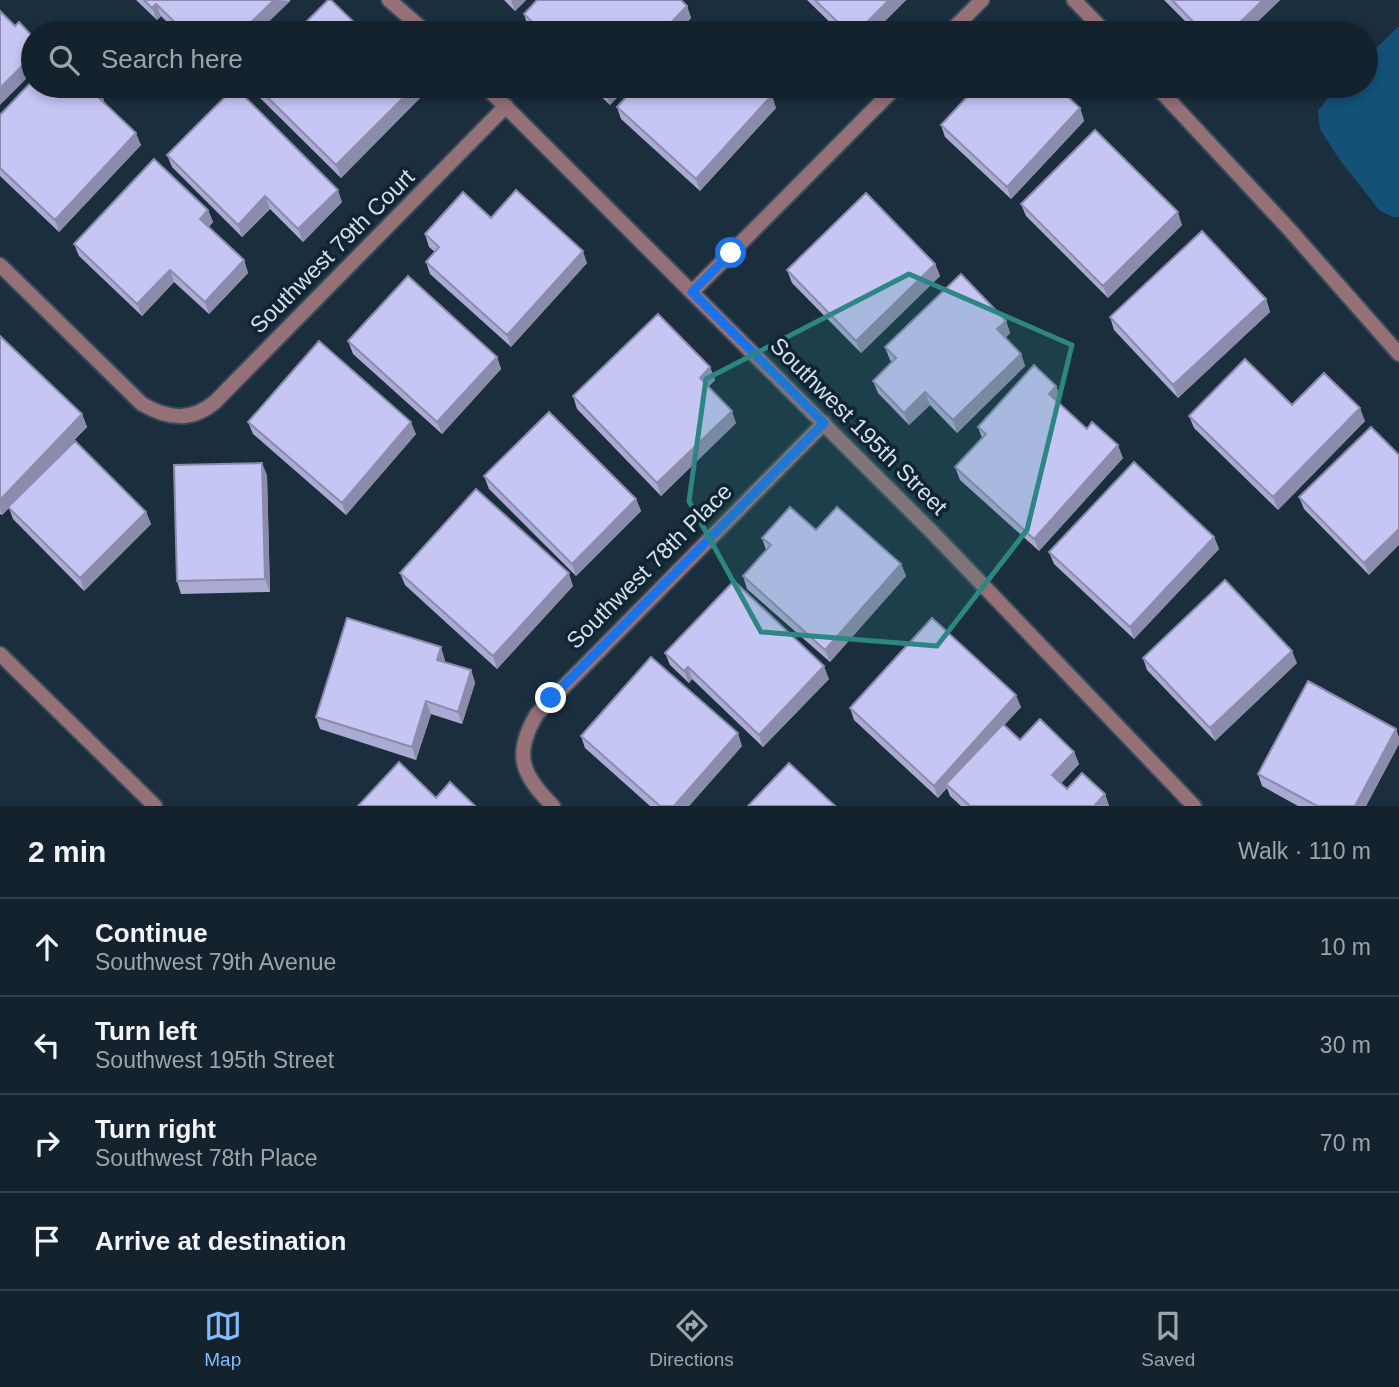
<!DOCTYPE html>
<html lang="en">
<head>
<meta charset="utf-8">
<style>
	body { margin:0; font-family:Helvetica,sans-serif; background:#1d2a36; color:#f1f3f6 }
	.stop { position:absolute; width:21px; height:21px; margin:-16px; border:5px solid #1a73e8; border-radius:50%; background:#fff }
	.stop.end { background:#1a73e8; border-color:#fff; box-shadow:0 2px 7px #0008 }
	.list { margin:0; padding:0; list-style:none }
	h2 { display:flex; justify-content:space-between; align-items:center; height:91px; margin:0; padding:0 28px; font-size:30px }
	h2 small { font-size:23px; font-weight:400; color:#9da4aa }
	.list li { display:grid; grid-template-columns:46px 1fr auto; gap:21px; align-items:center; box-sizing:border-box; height:98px; padding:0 28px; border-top:2px solid #333f4a }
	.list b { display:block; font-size:26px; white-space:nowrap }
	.list p { margin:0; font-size:23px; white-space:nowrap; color:#9da4aa }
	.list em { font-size:23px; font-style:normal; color:#9da4aa }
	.icon { flex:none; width:38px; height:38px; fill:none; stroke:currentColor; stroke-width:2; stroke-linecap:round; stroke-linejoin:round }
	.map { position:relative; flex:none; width:1399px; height:806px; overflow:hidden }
	.search { position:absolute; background:#14222e; box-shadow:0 4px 10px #0003; left:21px; right:21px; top:21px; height:77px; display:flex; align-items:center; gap:18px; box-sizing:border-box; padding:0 24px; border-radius:38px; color:#9da4aa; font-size:26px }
	.sheet { height:483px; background:#14222e }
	nav { display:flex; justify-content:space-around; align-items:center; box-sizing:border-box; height:98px; border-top:2px solid #333f4a; background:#14222e; font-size:19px; color:#9da4aa }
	nav a { display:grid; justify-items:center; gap:4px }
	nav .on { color:#82bcfa }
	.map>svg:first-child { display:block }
</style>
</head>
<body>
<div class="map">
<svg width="1399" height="806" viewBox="0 0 1399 806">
	<rect width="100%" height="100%" fill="#1a2e3e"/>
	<path fill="#145177" d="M1399,26V217H1393L1380,211L1339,159L1320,129L1318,111L1337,86H1366V58Z"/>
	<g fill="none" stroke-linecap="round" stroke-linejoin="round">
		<g stroke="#384b5a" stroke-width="18">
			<path id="minor" d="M389,0L427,33
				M1074,0L1106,33
				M949,33L982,0
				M485,86L933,533L1194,806
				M1156,86L1289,229L1399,354
				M0,265L142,404C168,419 191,422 215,402L506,106
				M692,292L897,86
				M553,806C521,774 513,754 537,714L824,423"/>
		</g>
		<g stroke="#384b5a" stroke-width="18">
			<path id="tertiary" d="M0,654L155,806"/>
		</g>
		<use href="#minor" stroke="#967077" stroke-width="14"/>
		<use href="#tertiary" stroke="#967077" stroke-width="14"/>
	</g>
	<path fill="#aaaad3" d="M136,0H290V1L257,33H178L161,16L157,20Z
		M504,0H526L515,11Z
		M807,0H906L873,33H841Z
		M1164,0H1280L1246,33H1197Z
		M687,6L691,18L677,33H535L528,27L524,14Z
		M252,86H417L421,97L341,178L254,92Z
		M590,86H628L610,105Z
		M101,92L105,104L141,145L59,232L0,176V115Z
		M617,107L776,108L700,191L621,119Z
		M1080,108L1084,121L1011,199L945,137L941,125Z
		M167,155L342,202L303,242L270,209L242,237L172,167Z
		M1021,204L1182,225L1108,298L1026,216Z
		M208,210L213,222L209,227L244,260L248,273L209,314L174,282L142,316L79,256L74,244Z
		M491,218L587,263L511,347L430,274L426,262L435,252L429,247L425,234Z
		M935,264L940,276L861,353L792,283L787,270Z
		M1266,299L1270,312L1178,398L1114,330L1110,317Z
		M1006,321L1010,333L1005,338L1021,354L1025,366L957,433L930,405L909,425L878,393L873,381L892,362L890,360L885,347Z
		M0,336L82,414L87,427L38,477L146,512L151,524L84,591L13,519L9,508L2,515L0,514Z
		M348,341L497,357L501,369L442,434L353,354Z
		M710,367L715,380L708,387L736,423L661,496L577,409L573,396Z
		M1056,386L1061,398L1057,402L1087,429L1123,458L1039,551L960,480L955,467L982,438L978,427Z
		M1292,405L1365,421L1278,510L1194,428L1189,416Z
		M248,422L416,434L346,515L253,434Z
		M1399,455L1369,575L1304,509L1299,497Z
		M267,475L270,592L181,594L177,581Z
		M484,476L636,499L641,511L576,576L489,489Z
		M816,530L901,564L906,576L830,662L747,589L743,576L766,550L762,538Z
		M1214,537L1219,549L1134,639L1054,564L1049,552Z
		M400,573L573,586L497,669L405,585Z
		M665,653L829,679L763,747L692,679L689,683L670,665Z
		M1143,658L1297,663L1215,741L1147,670Z
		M445,660V662L471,670L475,683L462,724L431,714L416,760L320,729L316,717Z
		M1021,707L1004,725L1020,740L1074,752L1079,764L1061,783L1067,789L1105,794L1109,806H961L950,796L947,788L938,798L854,720L850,708Z
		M1396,729L1399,738V744L1366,806H1298L1262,786L1258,774Z
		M581,736L742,746L689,806H650L585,748Z"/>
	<path fill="#8b8bac" d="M274,0L290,1L257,33H240Z
		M511,0H526L515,11Z
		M889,0H906L873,33H856Z
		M1263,0H1280L1246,33H1229Z
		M156,4L161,16L157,20L152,8Z
		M687,6L691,18L677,33H661Z
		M33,55V72L0,105V88Z
		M415,86H417L421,97L341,178L336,165Z
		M612,86H628L610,105L605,92Z
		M101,92L105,104L97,96Z
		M772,95L776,108L700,191L696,179Z
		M1080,108L1084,121L1011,199L1007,187Z
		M136,133L141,145L59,232L55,220Z
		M338,190L342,202L303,242L298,229Z
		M265,196L270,209L242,237L238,225Z
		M208,210L213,222L205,231L200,219Z
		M1178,212L1182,225L1108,298L1103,286Z
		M583,251L587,263L511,347L507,335Z
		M244,260L248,273L209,314L205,302Z
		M935,264L940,276L861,353L856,341Z
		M170,270L174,282L142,316L137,304Z
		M1266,299L1270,312L1178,398L1173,385Z
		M1006,321L1010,333L1002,342L997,329Z
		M1021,354L1025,366L957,433L953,420Z
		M497,357L501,369L442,434L437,422Z
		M710,367L715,380L704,390L700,378Z
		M1056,386L1061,398L1053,407L1049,394Z
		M925,392L930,405L909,425L904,413Z
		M1360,408L1365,421L1278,510L1273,497Z
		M732,411L736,423L661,496L657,483Z
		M82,414L87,427L2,515L0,510V500Z
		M411,422L416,434L346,515L342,503Z
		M1118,445L1123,458L1039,551L1034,539Z
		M262,463L267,475L270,592L265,579Z
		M636,499L641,511L576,576L572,564Z
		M146,512L151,524L84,591L80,578Z
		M1399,529V545L1369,575L1364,563Z
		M1214,537L1219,549L1134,639L1130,627Z
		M901,564L906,576L830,662L825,650Z
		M569,573L573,586L497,669L493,656Z
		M441,647L445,660L442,672L437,660Z
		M1292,651L1297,663L1215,741L1210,728Z
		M824,666L829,679L763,747L759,735Z
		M688,667L692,679L689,683L684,671Z
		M471,670L475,683L462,724L458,712Z
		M1016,695L1021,707L949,786L946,784L947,788L938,798L934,786Z
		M426,701L431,714L416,760L412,747Z
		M1396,729L1399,738V744L1366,806H1355Z
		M738,733L742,746L689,806H674Z
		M1074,752L1079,764L1057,788L1052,775Z
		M1105,794L1109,806H1094Z"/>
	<path fill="#c6c6f5" stroke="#8b8bac" stroke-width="2" d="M144,0H274L240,33H186L156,4L152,8Z
		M328,0H331L365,33H295Z
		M537,0H681L687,6L661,33H543L524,14Z
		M815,0H889L856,33H849Z
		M1172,0H1263L1229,33H1204Z
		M0,11L15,26L19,22L33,37V55L0,88Z
		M692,23L704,33H683Z
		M33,80V86H94L101,92L97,96L136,133L55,220L0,168V115Z
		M256,86H415L336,165Z
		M598,86H612L605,92Z
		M636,86H761L772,95L696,179L617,107Z
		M977,86H1056L1080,108L1007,187L941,125Z
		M235,87L338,190L298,229L265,196L238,225L167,155Z
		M1095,130L1178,212L1103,286L1021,204Z
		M154,159L208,210L200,219L244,260L205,302L170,270L137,304L74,244Z
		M516,190L583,251L507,335L426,262L439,247L425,234L463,192L491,218Z
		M866,193L935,264L856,341L787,270Z
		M1202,231L1266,299L1173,385L1110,317Z
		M961,274L1006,321L997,329L1021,354L953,420L925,392L904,413L873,381L896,358L885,347Z
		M408,276L497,357L437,422L348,341Z
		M658,314L710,367L700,378L732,411L657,483L573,396Z
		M0,336L82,414L0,500Z
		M319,341L411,422L342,503L248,422Z
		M1245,359L1292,405L1324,373L1360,408L1273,497L1189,416Z
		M1034,365L1056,386L1049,394L1087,429L1092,422L1118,445L1034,539L955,467L986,434L978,427Z
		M549,412L636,499L572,564L484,476Z
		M1371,427L1399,455V529L1364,563L1299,497Z
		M75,441L146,512L80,578L8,507Z
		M1134,462L1214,537L1130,627L1049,552Z
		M262,463L265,579L177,581L174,465Z
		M476,489L569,573L493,656L400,573Z
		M790,507L816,530L837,507L901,564L825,650L743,576L771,545L762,538Z
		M1225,580L1292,651L1210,728L1143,658Z
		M734,581L824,666L759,735L688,667L684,671L665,653Z
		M347,618L441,647L437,660L471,670L458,712L426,701L412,747L316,717Z
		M932,618L1016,695L934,786L850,708Z
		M651,657L738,733L674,806H660L581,736Z
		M1308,681L1396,729L1355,806H1317L1258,774Z
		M1040,719L1074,752L1052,775L1067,789L1082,773L1105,794L1094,806H970L946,784L1003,724L1020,740Z
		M399,762L436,798L450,782L475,806H358Z
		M789,763L835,806H748Z"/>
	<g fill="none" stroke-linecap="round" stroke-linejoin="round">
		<path stroke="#1a73e8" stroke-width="9" d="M551,698L824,423L692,292L731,253"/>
	</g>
	<path fill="#2d8681" fill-opacity="0.2" stroke="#2d8681" stroke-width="5" stroke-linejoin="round" d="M909,274L1072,345L1027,530L937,646L761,632L689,501L706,379Z"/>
	<g text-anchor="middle" stroke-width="7" stroke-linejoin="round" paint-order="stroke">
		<g font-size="23" fill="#d4e1eb" stroke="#102433">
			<text transform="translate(332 251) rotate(-45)" y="8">Southwest 79th Court</text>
			<text transform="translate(859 426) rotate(45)" y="8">Southwest 195th Street</text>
			<text transform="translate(649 566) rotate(-45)" y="8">Southwest 78th Place</text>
		</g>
	</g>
</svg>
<div class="stop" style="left:731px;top:253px"></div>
<div class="stop end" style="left:551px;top:698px"></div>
<div class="search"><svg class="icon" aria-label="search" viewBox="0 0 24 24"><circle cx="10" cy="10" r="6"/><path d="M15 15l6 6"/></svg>Search here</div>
</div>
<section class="sheet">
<h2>2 min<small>Walk · 110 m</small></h2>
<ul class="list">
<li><svg class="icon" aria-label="ahead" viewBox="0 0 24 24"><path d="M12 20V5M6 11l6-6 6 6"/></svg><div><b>Continue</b><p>Southwest 79th Avenue</p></div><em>10 m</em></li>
<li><svg class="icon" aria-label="left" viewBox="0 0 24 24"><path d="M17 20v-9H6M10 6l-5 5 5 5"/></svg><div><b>Turn left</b><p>Southwest 195th Street</p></div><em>30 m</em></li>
<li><svg class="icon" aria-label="right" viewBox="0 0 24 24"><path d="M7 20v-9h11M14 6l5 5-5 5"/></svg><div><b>Turn right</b><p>Southwest 78th Place</p></div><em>70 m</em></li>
<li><svg class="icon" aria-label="arrive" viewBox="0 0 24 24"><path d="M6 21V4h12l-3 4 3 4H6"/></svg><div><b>Arrive at destination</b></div></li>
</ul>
</section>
<nav>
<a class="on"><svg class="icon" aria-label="map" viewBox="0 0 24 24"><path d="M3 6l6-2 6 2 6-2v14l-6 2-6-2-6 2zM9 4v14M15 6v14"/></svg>Map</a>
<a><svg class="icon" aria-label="directions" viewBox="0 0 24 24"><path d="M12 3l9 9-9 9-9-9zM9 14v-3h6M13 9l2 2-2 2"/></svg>Directions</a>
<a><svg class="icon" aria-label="saved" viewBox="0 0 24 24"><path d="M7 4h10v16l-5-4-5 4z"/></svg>Saved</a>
</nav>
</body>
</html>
